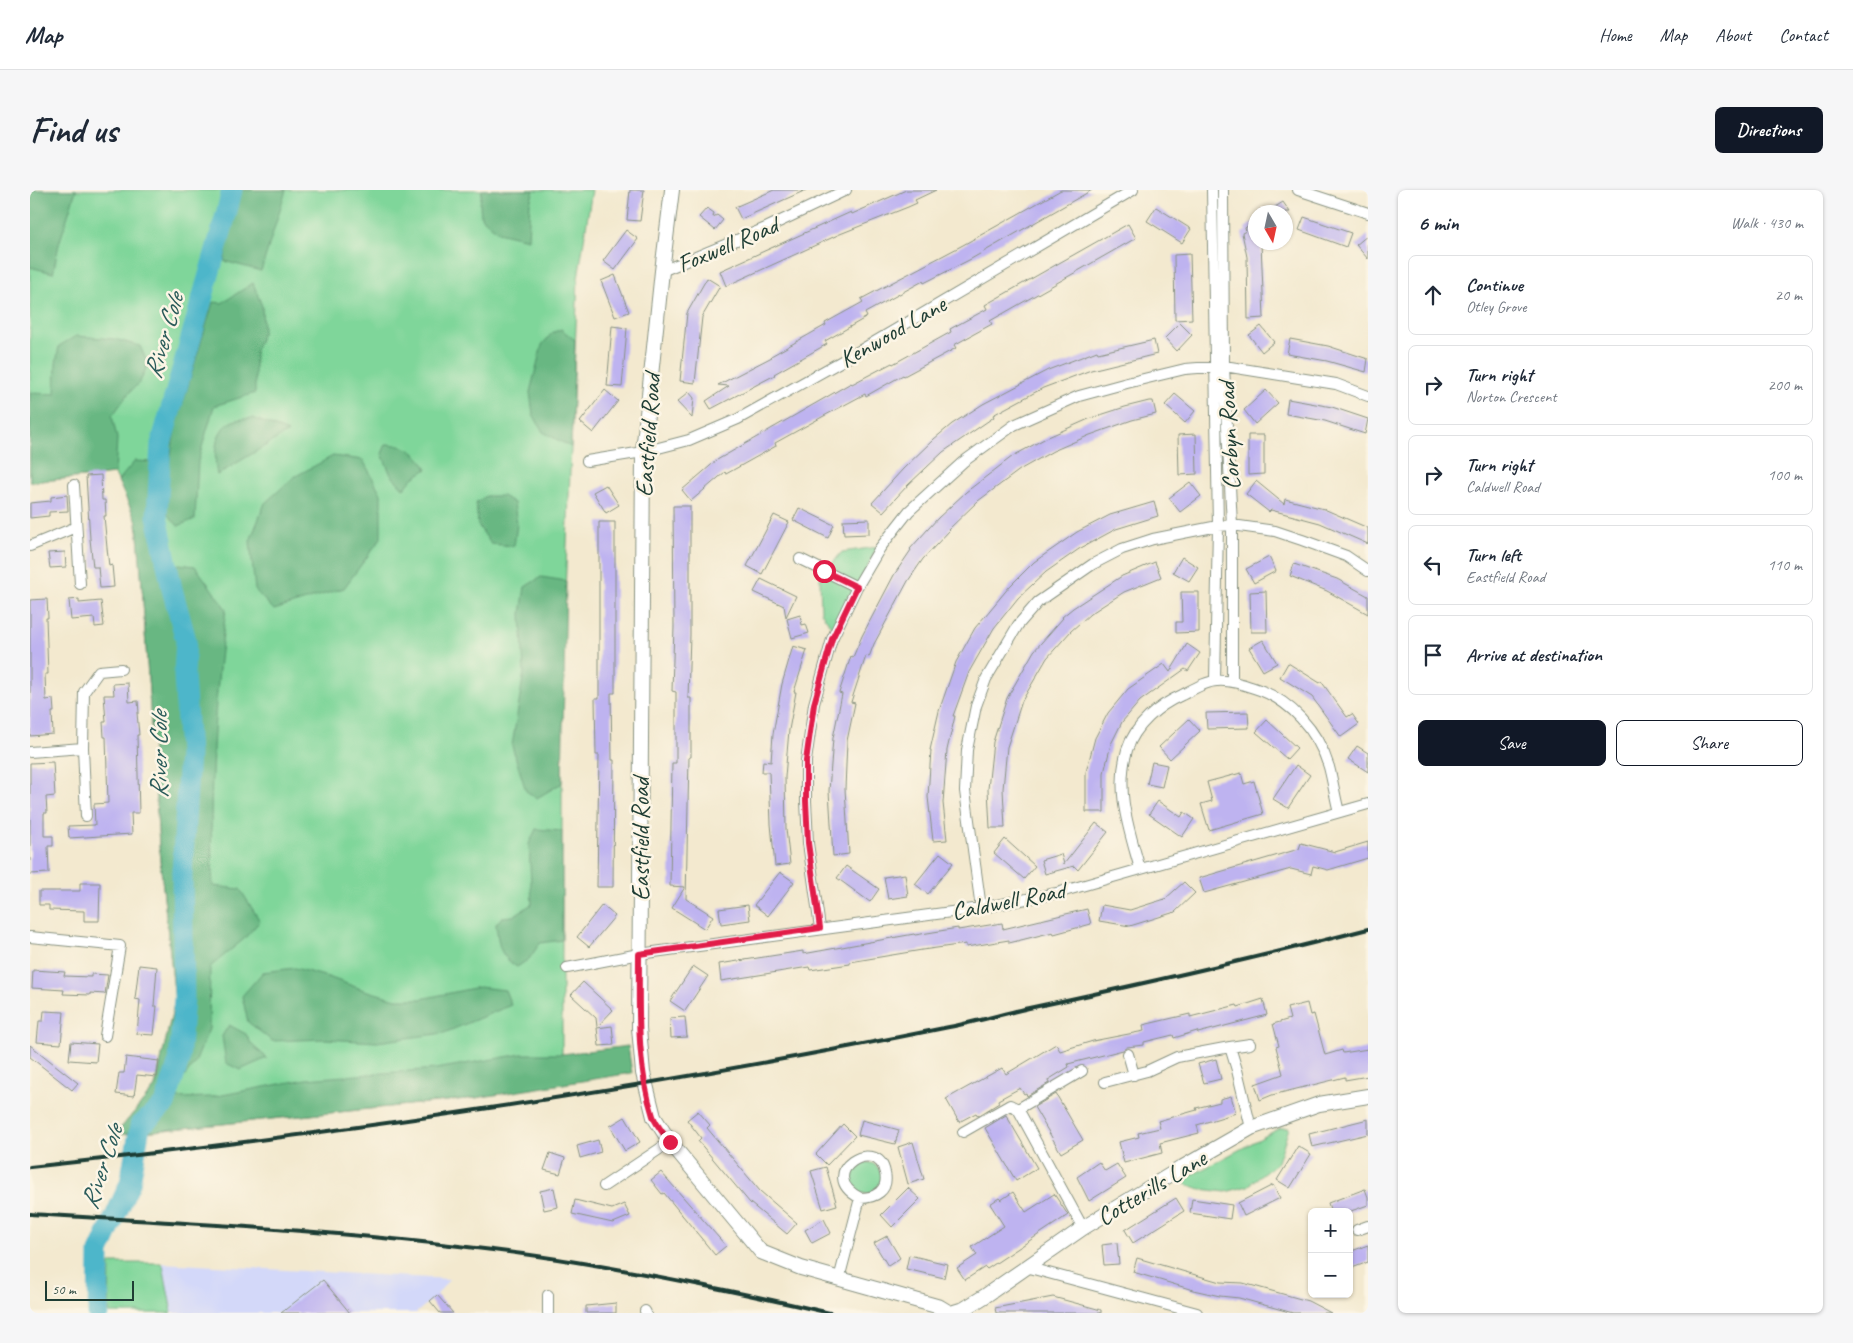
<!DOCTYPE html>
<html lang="en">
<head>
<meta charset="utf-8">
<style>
	body { margin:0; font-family:Caveat,sans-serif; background:#f6f6f7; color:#1f2937 }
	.controls { position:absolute; right:15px; bottom:15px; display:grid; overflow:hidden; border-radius:8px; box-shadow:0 1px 4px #0004 }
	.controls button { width:45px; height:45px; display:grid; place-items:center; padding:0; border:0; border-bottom:1px solid #e0e1e3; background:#fff; color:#1f2937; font:25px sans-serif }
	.compass { position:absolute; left:1218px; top:15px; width:45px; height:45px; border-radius:50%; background:#fff; box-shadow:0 1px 4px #0004; rotate:171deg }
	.scale { position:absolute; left:15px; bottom:12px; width:89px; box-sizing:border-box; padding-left:5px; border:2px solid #1f3d34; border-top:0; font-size:14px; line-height:18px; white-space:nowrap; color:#1f3d34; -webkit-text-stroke:4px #fcf5e5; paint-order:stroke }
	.stop { position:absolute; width:15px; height:15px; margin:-11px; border:4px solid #e11d48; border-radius:50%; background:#fff }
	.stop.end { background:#e11d48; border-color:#fff; box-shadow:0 1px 5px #0008 }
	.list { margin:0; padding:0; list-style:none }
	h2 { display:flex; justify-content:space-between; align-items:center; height:65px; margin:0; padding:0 20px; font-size:21px }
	h2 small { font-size:16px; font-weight:400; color:#747a83 }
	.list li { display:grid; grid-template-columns:32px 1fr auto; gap:15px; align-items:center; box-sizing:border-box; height:80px; margin:0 10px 10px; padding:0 10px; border:1px solid #e0e1e3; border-radius:8px }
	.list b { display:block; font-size:19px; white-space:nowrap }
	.list p { margin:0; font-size:16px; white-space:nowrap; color:#747a83 }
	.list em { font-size:16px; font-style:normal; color:#747a83 }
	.actions { display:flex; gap:10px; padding:15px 20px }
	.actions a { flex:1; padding:11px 0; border:1px solid #111827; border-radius:8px; text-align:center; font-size:18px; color:#111827 }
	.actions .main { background:#111827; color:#fff }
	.icon { flex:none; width:28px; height:28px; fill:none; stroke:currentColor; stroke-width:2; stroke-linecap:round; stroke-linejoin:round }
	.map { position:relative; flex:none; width:1338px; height:1123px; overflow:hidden; border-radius:8px }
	header { display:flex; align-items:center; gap:30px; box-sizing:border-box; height:70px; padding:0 25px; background:#fff; border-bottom:1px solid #e0e1e3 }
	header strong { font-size:24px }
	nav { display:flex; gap:28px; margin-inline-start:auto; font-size:18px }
	.intro { display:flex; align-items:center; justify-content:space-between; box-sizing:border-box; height:120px; padding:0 30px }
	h1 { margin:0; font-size:35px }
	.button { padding:12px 22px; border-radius:8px; background:#111827; color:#fff; font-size:18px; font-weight:700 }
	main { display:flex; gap:30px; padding:0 30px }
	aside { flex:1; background:#fff; border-radius:8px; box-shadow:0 1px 4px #0004 }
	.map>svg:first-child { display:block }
</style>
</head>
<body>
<header>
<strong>Map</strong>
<nav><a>Home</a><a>Map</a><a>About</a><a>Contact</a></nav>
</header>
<div class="intro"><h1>Find us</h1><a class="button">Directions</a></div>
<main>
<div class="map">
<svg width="1338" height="1123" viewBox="0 0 1338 1123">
	<rect width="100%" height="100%" fill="#fcf5e5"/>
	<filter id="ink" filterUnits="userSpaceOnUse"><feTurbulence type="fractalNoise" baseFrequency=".02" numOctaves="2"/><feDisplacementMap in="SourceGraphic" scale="10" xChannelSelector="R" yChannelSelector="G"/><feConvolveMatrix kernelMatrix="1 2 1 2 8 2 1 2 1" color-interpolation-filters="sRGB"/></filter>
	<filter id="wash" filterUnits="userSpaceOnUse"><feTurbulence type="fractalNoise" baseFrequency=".0096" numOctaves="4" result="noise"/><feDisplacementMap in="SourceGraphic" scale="20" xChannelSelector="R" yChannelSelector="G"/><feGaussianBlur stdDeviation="1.12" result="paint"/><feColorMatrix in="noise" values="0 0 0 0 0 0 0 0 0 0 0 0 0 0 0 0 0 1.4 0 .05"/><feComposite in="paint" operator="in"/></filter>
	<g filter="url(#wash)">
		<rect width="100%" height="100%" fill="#f3e9cf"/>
		<path fill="#d3d8f9" d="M131,1073L419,1089L407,1105L386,1123H142L133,1075Z"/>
		<path fill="#7fd69a" stroke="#4f8a67" d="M0,0H562L548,88L532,476V864L446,908L85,945L125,897L145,810L130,670L112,396L107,332L85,284L0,292Z
			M847,357L805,442L791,422L790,388L812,362Z
			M1250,938H1259L1248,972L1218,996L1196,1002L1170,999L1149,992Z
			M820 988a16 16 0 1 1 32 0a16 16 0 1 1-32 0Z
			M80,1073H131L133,1075L142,1123H79Z"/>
		<path fill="#67b782" stroke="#437a5b" d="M0,0H46L29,54L23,83L0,77Z
			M209,0H256L231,81L194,71Z
			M452,0H504L500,13L498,49L468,42L451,27L450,14Z
			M223,93L232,116L233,141L225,162V203L184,216L168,271L165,329L148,336L132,318L145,240L183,112L192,113Z
			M531,139L545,150L541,257L513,242L503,224L500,202L512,155L522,143Z
			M46,146L84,149L110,156L118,174L110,192L98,204L82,226L87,248L85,284L0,292V203L25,204L26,174L29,156Z
			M223,228L258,242L187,285C184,268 183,239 203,231C208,229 217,229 223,228Z
			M356,254C376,255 388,262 397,279L383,288L374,299L361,285L352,264Z
			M303,266L333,270L351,304V348L314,398L244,420L225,400L220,351L235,313L264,287Z
			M105,271L122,272L120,324L132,387L149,374L165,376L196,419C184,511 178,604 183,696L210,699L230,731L214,749L180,777L179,839L165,873L149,894L146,908L182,907L276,889L406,879L492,864H532L598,856L602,883L446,908L85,945L125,897L145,810L130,670L112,396L107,332L88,291Z
			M456,306H473L484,313L487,334L484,356L461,354L448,335L446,313Z
			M511,387L536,391L532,593L507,608L496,601L482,556L494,482L491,424L495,397Z
			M506,639L532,641V750L510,753L499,769L487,777C468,765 469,755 466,734L472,727L483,726L502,714L499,654Z
			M265,778L298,787L334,800L366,809H391L449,797L475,800L481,815L414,843L347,852L295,849L242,851L218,832L212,806L233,782Z
			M199,835L216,844L222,855L237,868L210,880L196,873L192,846Z"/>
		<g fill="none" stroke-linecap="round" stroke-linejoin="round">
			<path stroke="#4db6ca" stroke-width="21" d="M68,1123L69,1062L100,993L110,936L135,914L149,871L154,808L152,685L159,563L154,485L156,450L142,399L127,326L131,254L197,21L202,0"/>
		</g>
		<g id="blocks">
			<path fill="#beb3f0" d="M600,0H614L610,31L597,30Z
				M744,0H776L711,29L705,17Z
				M876,0H906L885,10L887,13L878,17L810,44L696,96L690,81L821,22L822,24Z
				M1031,0H1062L941,69L894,93L893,91L835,123L837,127L795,151L797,154L744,184L745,185L681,219L676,211L699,196L688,195L742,167L741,166L796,135L795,133L833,112L831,109L933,55Z
				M1253,12L1260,22H1237Z
				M1126,17L1161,39L1152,53L1117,31Z
				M677,18L684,23L683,27L687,25L693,30L685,40L669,27Z
				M1274,27L1321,43L1316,57L1269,40Z
				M1226,30V52H1231L1234,128L1218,129L1217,67L1212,43L1216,41L1215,38Z
				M1098,34L1106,48L960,131L962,134L924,155L926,158L874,186L873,185L836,206L835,204L792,227L745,253L746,256L696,284L695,282L661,311L652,300L687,270L821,193L822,194L862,173L863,174L921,142L920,139L957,119L955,115Z
				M596,40L608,49L585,80L573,71Z
				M1338,45V69L1326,55Z
				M1160,64L1162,129L1145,130L1144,65Z
				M585,85L599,122L585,127L571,91Z
				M677,88L690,96L672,127L665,193L650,191L657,123Z
				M1150,133L1162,145L1147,161L1135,148Z
				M582,136L597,138L592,197L577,196Z
				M1231,136L1244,152L1232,162L1219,145Z
				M1260,149L1298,156L1338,169L1336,182L1297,171L1257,164Z
				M1124,150L1127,164L1061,180L1013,198L963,225L964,227L913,262L878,295L853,322L842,313L873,279L904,249L922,234L953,214L1018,180L1067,161L1068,163Z
				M575,200L588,211L563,243L550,232Z
				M1236,200L1248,213L1225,234L1214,220Z
				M659,202L664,208L662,228L647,212Z
				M1145,204L1165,221L1155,233L1135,215Z
				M1258,209L1302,217L1338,229L1335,244L1295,231L1256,224Z
				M1119,211H1123L1126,224L1102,230L1060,245L1023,261L991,279L948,311L918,340L919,341L893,369L878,391L844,454L839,467L836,466L821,512L825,513L817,551L815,599L819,664L803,666L799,601L803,548L812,504L809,503L821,466L823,467L832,446L864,385L881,360L880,359L908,328L936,302L983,266L1016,248L1061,228L1095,217Z
				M1166,244L1167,284L1149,285L1148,245Z
				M1218,245H1234V284L1218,285Z
				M71,285L72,310H75L76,326H74L77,358L79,376L82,375L84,397L70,398L68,377H63L60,349L56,286Z
				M1226,291L1254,314L1255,309L1294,319L1338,338V354L1290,333L1241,320L1239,322L1216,304Z
				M1160,292L1171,306L1150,322L1139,308Z
				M576,295L589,315L576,323L563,302Z
				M37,305L38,321L19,322V326L0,328V313L21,311V307Z
				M1124,312L1128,326L1086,339L1049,359L1016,382L988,408L964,438L939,482L923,526H925L917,560L913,613L917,650L903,651L898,607L901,560H900L909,521L926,472L945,438L980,396L1004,372L1047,342L1080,325Z
				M643,316H660V445L658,508H661V567H659L656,709L683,726L675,739L642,718L655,697L640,696L642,573H646V502L642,501L644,437Z
				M769,318L804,335L798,348L763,330Z
				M744,325L759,332L732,384L717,376Z
				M839,329V344L814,345L813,330Z
				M569,332H585V503H581L582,570H584L583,697H567L569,565H566L565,508H569Z
				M35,362L36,377L20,378L18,363Z
				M1152,367L1168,377L1159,391L1143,382Z
				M1239,367L1246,381L1224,393L1216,379Z
				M1125,372L1131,387L1094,402L1060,424L1041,441L1017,468L992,511L977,557L973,599L975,638H960L958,599L963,552L977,508L1004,461L1033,428L1032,427L1043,418L1092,386Z
				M1264,374L1307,389L1338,406V424L1297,401L1260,386Z
				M731,389L766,406L756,427L754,416L724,402Z
				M1236,401L1237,442H1221L1220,402Z
				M1151,402H1169V442L1146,443V432H1152Z
				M17,409L18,428H16L18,484H15L16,510L23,509L24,522H22L23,544L0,546V410Z
				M49,409V413L71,411L74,436L65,437L64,428L41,430L39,410Z
				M770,425L772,435L776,434L779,443L762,448L757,429Z
				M1233,450L1247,473L1233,481L1219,458Z
				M1157,454L1170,463L1158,481L1155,479L1110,511L1092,532L1081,554L1074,583V622H1056V582L1065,548L1078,523L1098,499L1134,474L1140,482Z
				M763,456L777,460L764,502H766L759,540L755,587L756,639L760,674L745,676L741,634L739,582H732L733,571L741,572L743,544L752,494Z
				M1258,473L1290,493L1291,491L1317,527L1322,524L1329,534L1311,547L1282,507L1250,487Z
				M98,493L99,512L108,511L109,523H107L109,545H107L109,623H101L102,644L39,648L38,636L65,635L64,614L78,613L76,547H74L73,532H76L74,505H84L83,494Z
				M1218,522L1219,538L1177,539L1176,523Z
				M1159,529L1170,541L1140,569L1129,557Z
				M1237,530L1267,558L1257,569L1226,542Z
				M1327,556L1338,563V582L1318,569Z
				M23,572L25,606L16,607L17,623H14V646H23V656H18L19,683L0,684V573Z
				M1122,572L1137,575L1132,597L1117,594Z
				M1266,575L1280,585L1258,618L1243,609Z
				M1211,583L1214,594L1224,591L1233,624L1179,640L1171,614L1182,611L1177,592Z
				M1128,611L1151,627L1154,622L1164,629L1152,647L1119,624Z
				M1066,633L1078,642L1048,680L1044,676L1015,684L1011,670L1031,664L1034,674Z
				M975,649L1005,676L994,689L964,663Z
				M1338,652V668L1298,680L1283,676L1281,684L1261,679L1174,703L1169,688L1269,659L1271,653L1305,662Z
				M910,663L923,673L898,704L885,694Z
				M816,676L849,699L840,712L807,688Z
				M750,682L764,692L738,726L724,715Z
				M875,684L878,706L858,709L854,687Z
				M1154,692L1165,703L1145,722L1100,736L1069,731L1072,715L1100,720L1135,709Z
				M50,693H70L69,731H54V721L19,720V715H9V701H50Z
				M572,715L585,726L559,757L547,747Z
				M718,715L720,730L691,734L689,719Z
				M1057,719L1061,734L1024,744L1023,742L979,753V750L936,757V754L892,760L820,772V774L780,780L779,777L691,791L689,774L773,761V764L884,744L885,745L928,738V740L972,733L973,739Z
				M109,775L127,777L124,816H127L124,845L107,844L110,810L105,809Z
				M663,776L678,786L655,821L640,811Z
				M3,780L35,782L34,786L61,787V784L78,785L75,804L60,803V805L33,804L34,800L2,798Z
				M553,792L583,820L567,837L566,828L541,805Z
				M1233,809L1237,825L1168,843L1167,841L1144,848L1143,845L1114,852V855L1097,857L1093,860L1038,874L1039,877L1018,890L1019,893L997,906L996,903L994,904L990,898L968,910L969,913L948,926L946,923L929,932L916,909L972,878L976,884L1026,854L1030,861L1063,851L1114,841L1113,835L1160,824V827L1207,815L1208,817Z
				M1277,813L1280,825L1284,824L1295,865L1312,860L1313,863L1338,859V886L1315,890V887L1242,905L1230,910L1225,894L1253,884L1246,857L1249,856L1243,834L1260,829L1257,818Z
				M14,821L34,822L31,854L7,852L9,831H13Z
				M655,827L657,847L641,848L640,828Z
				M582,836L584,855L569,856L567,838Z
				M41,852L68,854L66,872L39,870Z
				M0,855L48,893L42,900L0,867Z
				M96,867L129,871L127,887L107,885L104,906L86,904L89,883H94Z
				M1186,869L1191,889L1174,893L1168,874Z
				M1026,904L1053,950L1031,963L1004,917Z
				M1201,906L1206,923L1167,935L1169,943L1130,953L1132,963L1094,973L1089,952L1109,947L1108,943L1130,938L1128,931L1167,920L1166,918L1190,912V909Z
				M668,921L680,935L677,938L730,1001L767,1033L757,1044L720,1013L668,951L671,948L657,930Z
				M976,925L1007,978L986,991L955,938Z
				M595,927L610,952L595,961L580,936Z
				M1338,929V944L1282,957L1279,944Z
				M832,930L869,940L865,954L828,945Z
				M813,934L825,946L797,975L786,964Z
				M568,950L571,962L550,968L547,956Z
				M883,952L894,989L878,994L868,957Z
				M1268,956L1281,964L1260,998L1247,990Z
				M520,963L535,968L530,984L514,980Z
				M1069,972L1075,981L1087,974L1096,988L1059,1011L1047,987Z
				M796,977L807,1015L793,1019L781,981Z
				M631,982L696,1056L685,1065L634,1003L632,1004L621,990Z
				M1243,995L1250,1008L1214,1026L1208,1013Z
				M524,998L528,1017L514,1020L510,1001Z
				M878,998L890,1009L862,1037L851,1025Z
				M1335,999L1338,1007V1015L1318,1022H1301L1298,1013Z
				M983,1002L996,1022L1024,1004L1038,1025L957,1079L955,1077L935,1090L927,1078L947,1065L942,1057L974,1036L960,1014L969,1008L971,1010Z
				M1146,1008L1154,1021L1103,1053L1095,1040Z
				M1162,1009L1202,1015L1200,1029L1160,1023Z
				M545,1010L582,1019L594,1014L600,1026L583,1033L542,1024Z
				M794,1029L801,1043L782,1053L775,1040Z
				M857,1046L870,1068L858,1076L844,1053Z
				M1087,1053L1089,1074L1074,1075L1072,1055Z
				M1338,1055V1072L1322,1078L1319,1071V1062Z
				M879,1065L917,1074L914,1088L876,1079Z
				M1107,1068L1190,1092L1213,1093L1278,1111L1301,1123H1263L1209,1108L1190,1106L1163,1100L1103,1082Z
				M293,1090L320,1123H251Z
				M407,1105L423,1123H410L400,1111Z
				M1023,1107L1071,1120V1123H966L965,1118Z
				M586,1113V1123H556V1116Z"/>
		</g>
	</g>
	<g filter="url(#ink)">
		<use href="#blocks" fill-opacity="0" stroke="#899382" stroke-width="1"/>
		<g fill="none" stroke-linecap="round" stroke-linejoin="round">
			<g stroke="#899382" stroke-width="12">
				<path id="minor" d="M1182,0L1188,336L1185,490
					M1193,0L1194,176L1202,335V491
					M1268,0L1338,23
					M632,81L738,37L816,0
					M557,271L613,262L659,250L708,229L819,167L1103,0
					M44,295L50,394
					M0,356L46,337
					M770,369L827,397
					M0,562L53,558
					M56,626L53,558L54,502L69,481L91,479
					M1110,679C1099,639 1085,601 1097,560C1105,535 1129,515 1152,505C1162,500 1176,491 1187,491C1200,490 1212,494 1224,498C1260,509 1288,541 1299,577C1303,592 1305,607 1309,622
					M951,718L935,601L937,560L946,516L956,489L988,435L1008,412L1063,374L1092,359L1123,349L1188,336L1202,335L1245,341L1272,350L1316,366L1338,381
					M790,738L778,653L776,611V571L784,514L802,449L827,397L850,358L879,321L933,272L984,235L1049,206L1097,193L1155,179L1194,176L1306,194L1338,206
					M0,747L90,756L75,846
					M537,778L609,764L951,718L1027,703L1338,614
					M1200,857L1220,854
					M1098,864L1104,885
					M1075,892L1117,881L1147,867L1200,857L1207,880L1221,938
					M988,919L1053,1038
					M933,942L980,915L988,919L1052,881
					M574,996L640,952
					M1327,1040L1338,1036
					M996,1077L1167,1123
					M809,1089L830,1008C783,983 848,944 855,983C859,1001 845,1008 830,1008
					M518,1105V1123
					M615,1121L616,1123"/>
			</g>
			<g stroke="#899382" stroke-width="16">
				<path id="tertiary" d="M642,0L632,81L613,262L609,838L613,883L624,927L640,952L731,1062L771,1078L910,1117L920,1123
					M921,1123L934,1119L955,1106L1053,1038L1153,977L1221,938L1289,914L1338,906"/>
			</g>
			<use href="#minor" stroke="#fff" stroke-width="10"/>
			<use href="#tertiary" stroke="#fff" stroke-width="14"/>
			<path stroke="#1f3d34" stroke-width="4" d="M0,977C308,944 615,899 919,837C946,832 972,824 999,818C1112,794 1226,768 1338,739
				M0,1024C164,1033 330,1042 493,1064C596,1078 699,1100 800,1123"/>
		</g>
	</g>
	<g fill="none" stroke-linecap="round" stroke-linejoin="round" filter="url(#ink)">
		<path stroke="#e11d48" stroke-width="6" d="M640,952C634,944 626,935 623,926C606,874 609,817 609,764L790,738L778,653L776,611V571L784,514L802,449L827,397L794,381"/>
	</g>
	<g text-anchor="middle" stroke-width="5" stroke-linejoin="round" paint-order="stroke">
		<g font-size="25" fill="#1f3d34" stroke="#fcf5e5">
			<text transform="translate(697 54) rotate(-23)" y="9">Foxwell Road</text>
			<text transform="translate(862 141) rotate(-30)" y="9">Kenwood Lane</text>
			<text transform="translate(617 245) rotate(-86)" y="9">Eastfield Road</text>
			<text transform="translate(1198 246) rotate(-93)" y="9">Corbyn Road</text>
			<text transform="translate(610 649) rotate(-90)" y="9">Eastfield Road</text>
			<text transform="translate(978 710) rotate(-11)" y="9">Caldwell Road</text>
			<text transform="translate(1121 997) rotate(-31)" y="9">Cotterills Lane</text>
		</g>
		<g font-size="26" font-style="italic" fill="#2a5b5a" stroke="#fcf5e5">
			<text transform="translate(133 146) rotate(-74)" y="9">River Cole</text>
			<text transform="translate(128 565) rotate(-90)" y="9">River Cole</text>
			<text transform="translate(71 977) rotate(-72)" y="9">River Cole</text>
		</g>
	</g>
</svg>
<div class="controls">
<button>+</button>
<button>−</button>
</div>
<svg class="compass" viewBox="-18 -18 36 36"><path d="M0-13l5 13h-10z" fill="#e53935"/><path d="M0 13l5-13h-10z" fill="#747a83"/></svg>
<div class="scale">50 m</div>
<div class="stop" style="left:794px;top:381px"></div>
<div class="stop end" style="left:640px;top:952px"></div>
</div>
<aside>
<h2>6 min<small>Walk · 430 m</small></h2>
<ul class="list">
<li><svg class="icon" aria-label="ahead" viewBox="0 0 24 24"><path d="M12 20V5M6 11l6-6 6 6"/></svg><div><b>Continue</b><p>Otley Grove</p></div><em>20 m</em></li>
<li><svg class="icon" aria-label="right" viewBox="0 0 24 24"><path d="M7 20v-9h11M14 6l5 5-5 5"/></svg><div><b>Turn right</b><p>Norton Crescent</p></div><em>200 m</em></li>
<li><svg class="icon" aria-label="right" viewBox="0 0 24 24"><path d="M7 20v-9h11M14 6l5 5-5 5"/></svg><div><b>Turn right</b><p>Caldwell Road</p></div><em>100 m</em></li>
<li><svg class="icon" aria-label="left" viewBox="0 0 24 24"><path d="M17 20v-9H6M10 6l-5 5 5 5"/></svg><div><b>Turn left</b><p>Eastfield Road</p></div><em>110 m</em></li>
<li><svg class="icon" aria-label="arrive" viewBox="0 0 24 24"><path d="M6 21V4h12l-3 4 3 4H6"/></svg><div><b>Arrive at destination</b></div></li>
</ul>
<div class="actions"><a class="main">Save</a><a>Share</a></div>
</aside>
</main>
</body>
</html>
